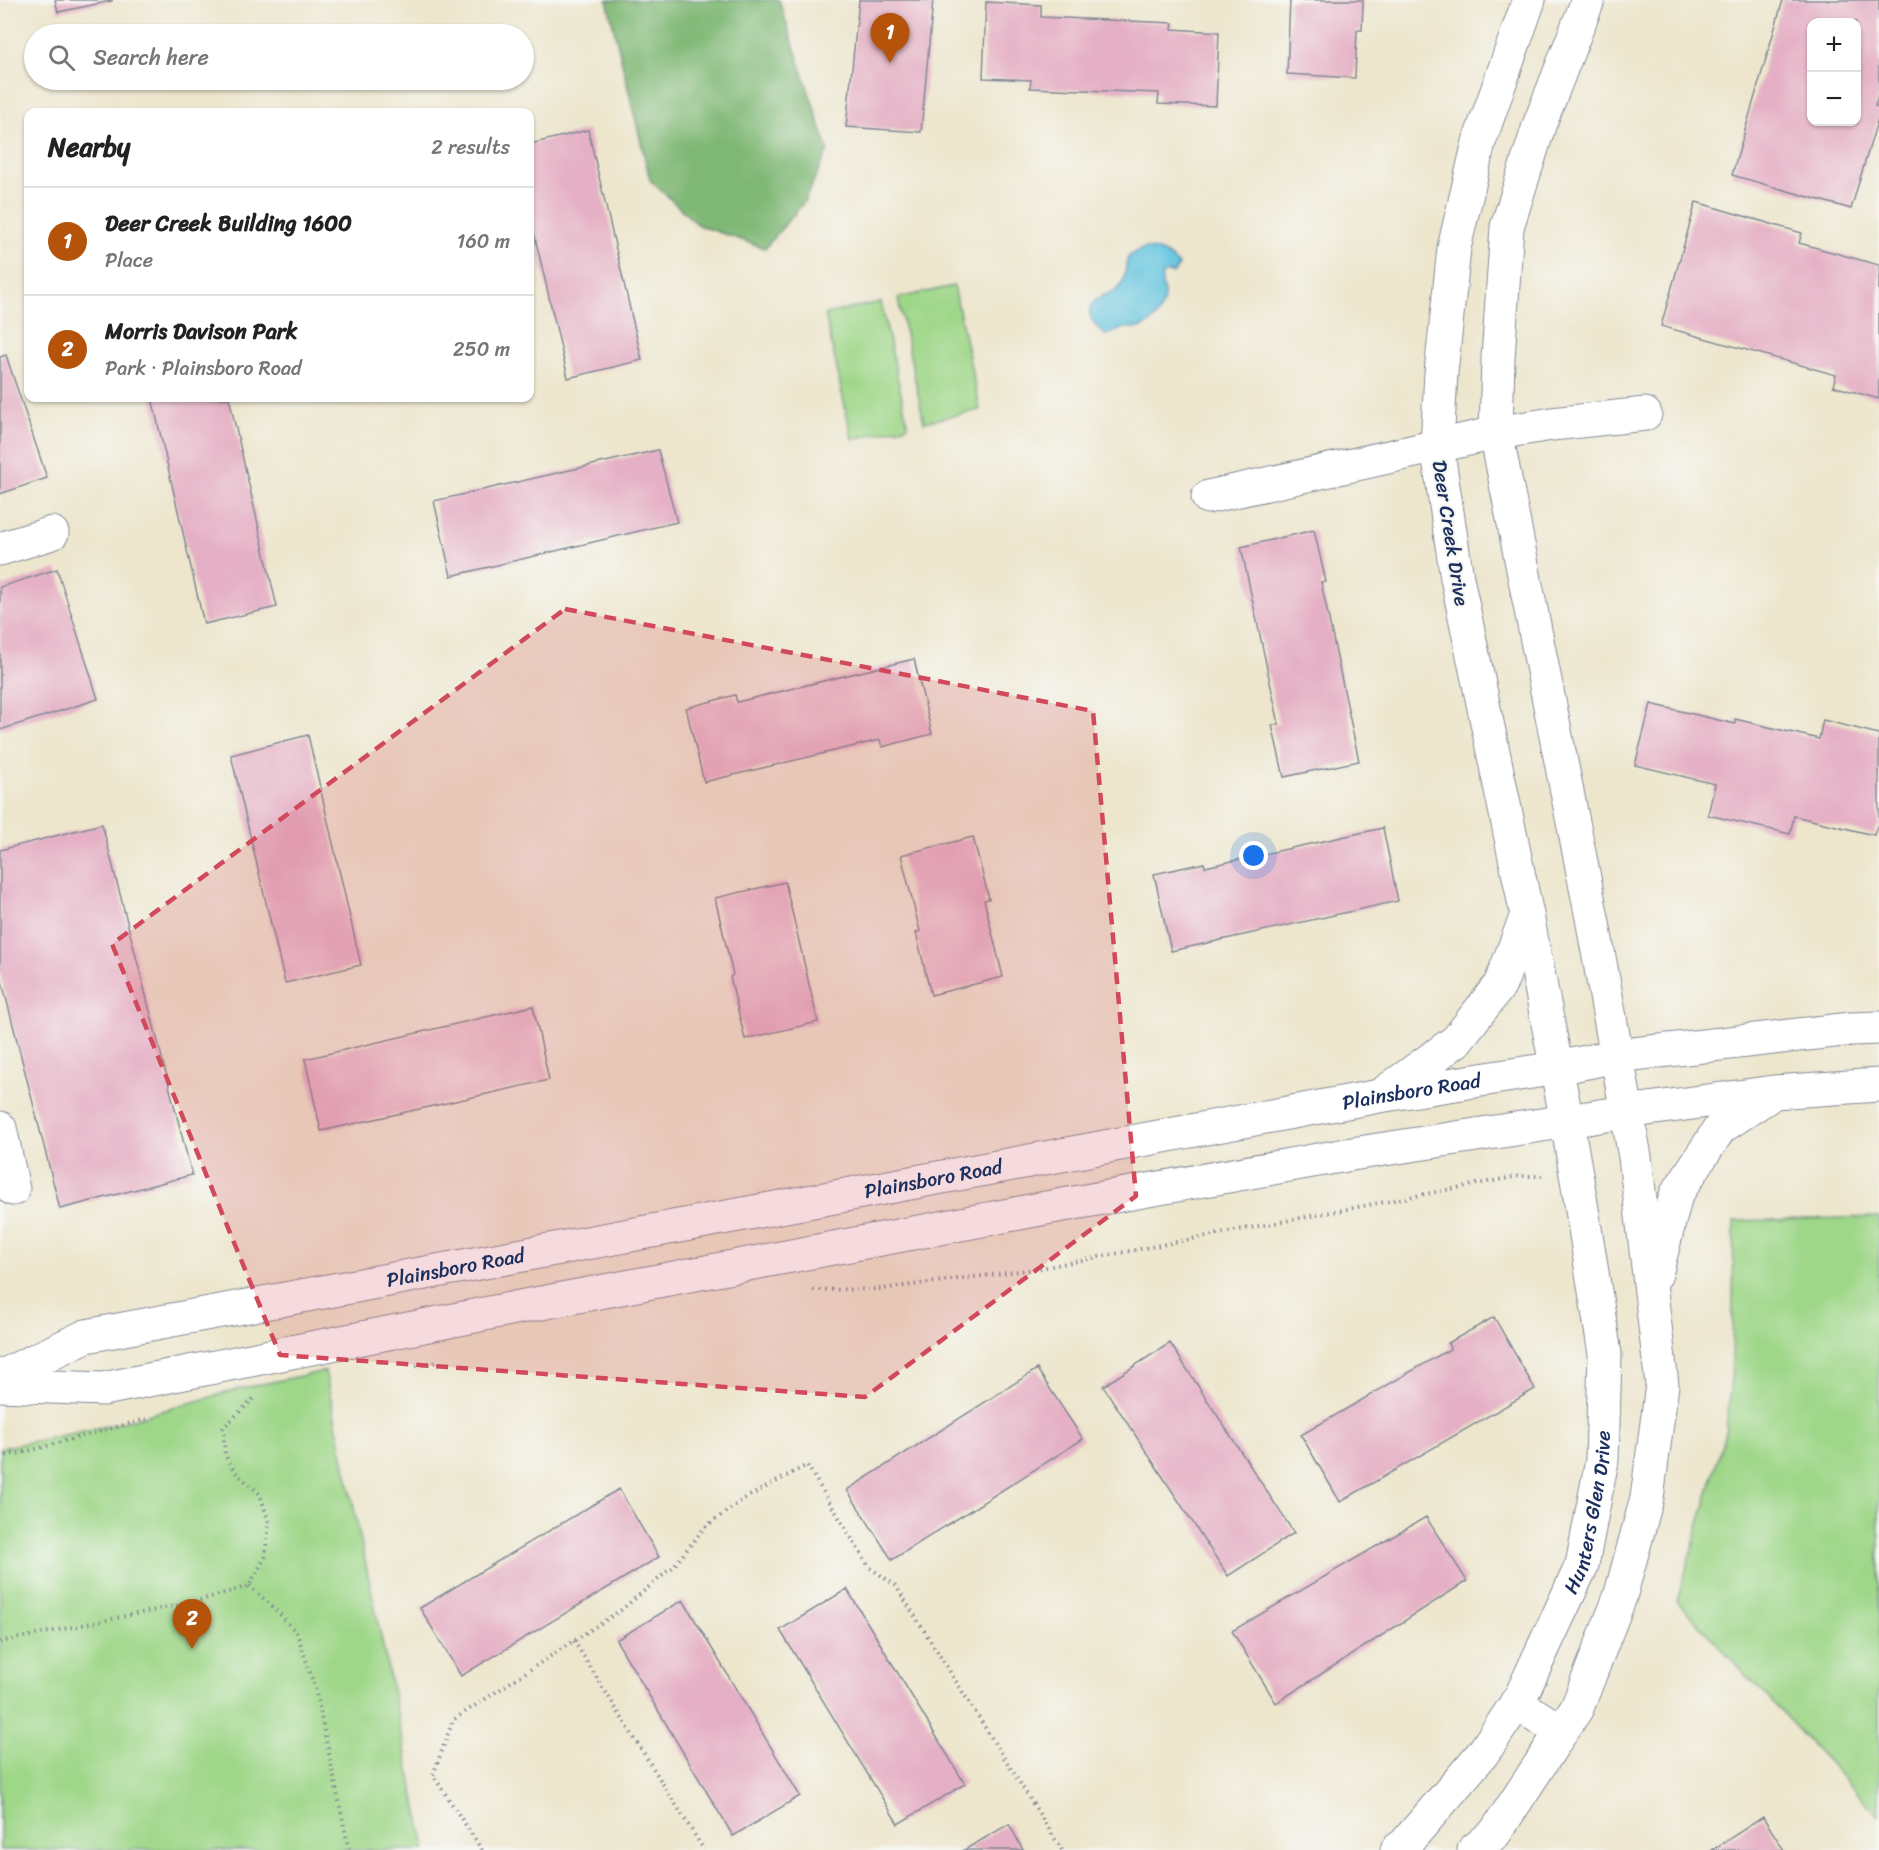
<!DOCTYPE html>
<html lang="en">
<head>
<meta charset="utf-8">
<style>
	body { margin:0; font-family:Sriracha,sans-serif; background:#f6f6f6; color:#222 }
	.controls { position:absolute; right:18px; top:18px; display:grid; overflow:hidden; border-radius:12px; box-shadow:0 2px 4px #0004 }
	.controls button { width:54px; height:54px; display:grid; place-items:center; padding:0; border:0; border-bottom:2px solid #e0e0e0; background:#fff; color:#222; font:30px sans-serif }
	.you { position:absolute; left:1254px; top:856px; width:21px; height:21px; margin:-15px; border:4px solid #fff; border-radius:50%; background:#1a73e8; box-shadow:0 0 0 9px #1a73e833 }
	.badge { display:grid; place-items:center; width:39px; height:39px; border-radius:50%; background:#b45309; color:#fff; font-size:20px; font-weight:700 }
	.pin { position:absolute; translate:-50% -50px; filter:drop-shadow(0 2px 3px #0008) }
	.pin::after { content:''; position:absolute; top:32px; width:21px; height:18px; background:inherit; clip-path:polygon(0 0,100% 0,50% 100%) }
	.list { margin:0; padding:0; list-style:none }
	h2 { display:flex; justify-content:space-between; align-items:center; height:78px; margin:0; padding:0 24px; font-size:26px }
	h2 small { font-size:20px; font-weight:400; color:#767676 }
	.list li { display:grid; grid-template-columns:39px 1fr auto; gap:18px; align-items:center; box-sizing:border-box; height:108px; padding:0 24px; border-top:2px solid #e0e0e0 }
	.list b { display:block; font-size:22px; white-space:nowrap }
	.list p { margin:0; font-size:20px; white-space:nowrap; color:#767676 }
	.list em { font-size:20px; font-style:normal; color:#767676 }
	.icon { flex:none; width:33px; height:33px; fill:none; stroke:currentColor; stroke-width:2; stroke-linecap:round; stroke-linejoin:round }
	.map { position:relative; flex:none; width:1879px; height:1850px; overflow:hidden }
	.search { position:absolute; background:#fff; box-shadow:0 2px 4px #0004; left:24px; top:24px; width:510px; height:66px; display:flex; align-items:center; gap:15px; box-sizing:border-box; padding:0 21px; border-radius:33px; color:#767676; font-size:22px }
	.panel { position:absolute; background:#fff; box-shadow:0 2px 4px #0004; left:24px; top:108px; width:510px; height:294px; border-radius:12px }
	.map>svg:first-child { display:block }
</style>
</head>
<body>
<div class="map">
<svg width="1879" height="1850" viewBox="0 0 1879 1850">
	<rect width="100%" height="100%" fill="#f6f6f2"/>
	<filter id="ink" filterUnits="userSpaceOnUse"><feTurbulence type="fractalNoise" baseFrequency=".0167" numOctaves="2"/><feDisplacementMap in="SourceGraphic" scale="12" xChannelSelector="R" yChannelSelector="G"/><feConvolveMatrix kernelMatrix="1 2 1 2 8 2 1 2 1" color-interpolation-filters="sRGB"/></filter>
	<filter id="wash" filterUnits="userSpaceOnUse"><feTurbulence type="fractalNoise" baseFrequency=".008" numOctaves="4" result="noise"/><feDisplacementMap in="SourceGraphic" scale="24" xChannelSelector="R" yChannelSelector="G"/><feGaussianBlur stdDeviation="1.35" result="paint"/><feColorMatrix in="noise" values="0 0 0 0 0 0 0 0 0 0 0 0 0 0 0 0 0 1.4 0 .05"/><feComposite in="paint" operator="in"/></filter>
	<g filter="url(#wash)">
		<rect width="100%" height="100%" fill="#ede6cd"/>
		<path fill="#9fd789" stroke="#5d8374" stroke-width="1.5" d="M954,286L980,410L924,422L898,298Z
			M881,302L908,426L852,439L825,314Z
			M1879,1217V1816L1677,1601L1726,1430L1732,1368L1734,1221Z
			M325,1371L426,1850H0V1448L112,1425L243,1388Z"/>
		<path fill="#7fb875" stroke="#4d746a" stroke-width="1.5" d="M607,0H779L828,150L804,202L765,248L698,225L650,180Z"/>
		<path fill="#61c4df" stroke="#3e7a9e" stroke-width="1.5" d="M1145,248C1160,250 1168,254 1179,265L1173,274L1168,272L1162,274C1160,282 1165,289 1164,297C1163,311 1152,326 1138,328C1133,329 1128,327 1124,328C1117,331 1113,333 1106,335C1095,326 1081,313 1097,299C1103,294 1112,294 1118,288C1126,281 1125,267 1128,257L1137,251Z"/>
		<g id="blocks">
			<path fill="#e5b0c5" fill-rule="evenodd" d="M55,0H112V1L58,12Z
				M859,0H933L921,132L846,127Z
				M1290,0H1363L1362,30H1357L1355,78L1287,74Z
				M1783,0H1879V92L1875,106L1879,107V115L1851,209L1732,175ZM1812,22H1856V122H1812Z
				M986,2L1041,5V17L1173,23L1172,29L1219,32L1216,106L1158,104L1159,93L1030,88L1031,80L983,78Z
				M588,130L642,360L568,378L530,216V144Z
				M1696,202L1802,233L1799,243L1879,265V399L1833,386L1836,375L1661,326Z
				M6,355L47,478L0,494V357Z
				M152,398H229L277,607L204,624Z
				M658,450L677,522L451,576L434,501Z
				M1314,530L1326,582H1321L1359,761L1284,777L1272,725L1279,724L1241,547Z
				M57,569L98,699L0,730V587Z
				M914,659L932,734L882,747L880,740L704,782L686,708L735,695L737,702Z
				M1651,704L1735,724V719L1819,739L1823,720L1879,734V827L1877,826L1874,835L1794,816L1790,834L1708,815L1715,784L1635,765Z
				M308,735L361,965L285,983L231,755Z
				M102,824L192,1175L60,1209L0,974V850Z
				M1383,828L1398,901L1171,951L1154,874L1204,863L1205,867Z
				M973,837L989,899L984,900L1003,977L931,995L916,933L920,931L901,855Z
				M785,882L818,1022L745,1039L730,977L733,975L715,898Z
				M533,1006L549,1080L321,1131L305,1059Z
				M1494,1317L1535,1389L1340,1502L1301,1435L1450,1349L1448,1343Z
				M1170,1343L1294,1533L1228,1576L1103,1386Z
				M1037,1369L1083,1439L892,1560L847,1490Z
				M619,1489L659,1557L461,1676L420,1608Z
				M1426,1517L1467,1581L1276,1703L1232,1631Z
				M847,1589L965,1784L898,1824L780,1630Z
				M683,1600L800,1796L733,1836L616,1640Z
				M1763,1817L1784,1850H1712Z
				M1009,1824L1023,1850H964Z"/>
		</g>
	</g>
	<g filter="url(#ink)">
		<use href="#blocks" fill-opacity="0" stroke="#848a96" stroke-width="1.5"/>
		<g fill="none" stroke-linecap="round" stroke-linejoin="round">
			<g stroke="#848a96" stroke-width="35">
				<g id="minor">
					<path d="M1208,497L1496,433L1552,424L1645,414"/>
					<path d="M0,549L52,533"/>
					<path d="M1384,1093L1456,1041L1500,985L1527,915"/>
					<path d="M0,1128L13,1189"/>
					<path d="M1656,1274L1676,1195L1720,1128L1767,1097"/>
					<path id="s1" d="M0,1377L86,1336L1379,1096L1557,1068L1616,1056L1851,1029L1879,1028"/>
					<path d="M0,1385L103,1389L525,1306L1046,1208L1352,1154L1626,1112L1774,1092L1879,1085"/>
					<path d="M1516,1703L1561,1731"/>
					<path id="s2" d="M1397,1850L1405,1844L1483,1753L1520,1698L1582,1565L1602,1460L1605,1354L1580,1197L1567,1122L1527,915L1457,578L1437,446L1441,373L1454,248L1479,142L1529,0"/>
					<path d="M1474,1850L1495,1833L1577,1708L1620,1597L1647,1498L1662,1385L1635,1157L1592,918L1496,433L1498,358L1507,227L1540,123L1588,0"/>
				</g>
			</g>
			<path stroke="#848a96" stroke-width="4" stroke-dasharray="1.5 4.5" stroke-linecap="butt" d="M813,1290L881,1289L1036,1269L1519,1176H1542
				M416,1366L438,1362
				M0,1456L21,1453L150,1418
				M249,1586L272,1606L297,1633L315,1687L349,1850
				M574,1641L704,1850
				M0,1642L194,1602L249,1586L265,1557L269,1523L260,1494L234,1471L225,1455L223,1428L255,1397
				M482,1850L433,1775L453,1720L621,1610L674,1566L705,1527L744,1499L807,1465L869,1567L896,1586L1062,1850"/>
			<use href="#minor" stroke="#fff" stroke-width="33"/>
		</g>
	</g>
	<path fill="#d1495b" fill-opacity="0.2" stroke="#d1495b" stroke-width="4.5" stroke-dasharray="12 8" stroke-linejoin="round" d="M565,609L1093,711L1136,1196L865,1397L280,1355L112,944Z"/>
	<g text-anchor="middle" stroke-width="4.5" stroke-linejoin="round" paint-order="stroke">
		<g font-size="20" fill="#1b2f5e" stroke="#f6f6f2">
			<text transform="translate(1451 533) rotate(81)" y="7">Deer Creek Drive</text>
			<text dy="7" stroke="none"><textPath href="#s1" startOffset="1443">Plainsboro Road</textPath></text>
			<text dy="7" stroke="none"><textPath href="#s1" startOffset="957">Plainsboro Road</textPath></text>
			<text dy="7" stroke="none"><textPath href="#s1" startOffset="471">Plainsboro Road</textPath></text>
			<text dy="7" stroke="none"><textPath href="#s2" startOffset="396">Hunters Glen Drive</textPath></text>
		</g>
	</g>
</svg>
<div class="controls">
<button>+</button>
<button>−</button>
</div>
<div class="you"></div>
<div class="pin badge" style="left:890px;top:63px">1</div>
<div class="pin badge" style="left:192px;top:1649px">2</div>
<div class="search"><svg class="icon" aria-label="search" viewBox="0 0 24 24"><circle cx="10" cy="10" r="6"/><path d="M15 15l6 6"/></svg>Search here</div>
<section class="panel">
<h2>Nearby<small>2 results</small></h2>
<ul class="list">
<li><span class="badge">1</span><div><b>Deer Creek Building 1600</b><p>Place</p></div><em>160 m</em></li>
<li><span class="badge">2</span><div><b>Morris Davison Park</b><p>Park · Plainsboro Road</p></div><em>250 m</em></li>
</ul>
</section>
</div>
</body>
</html>
